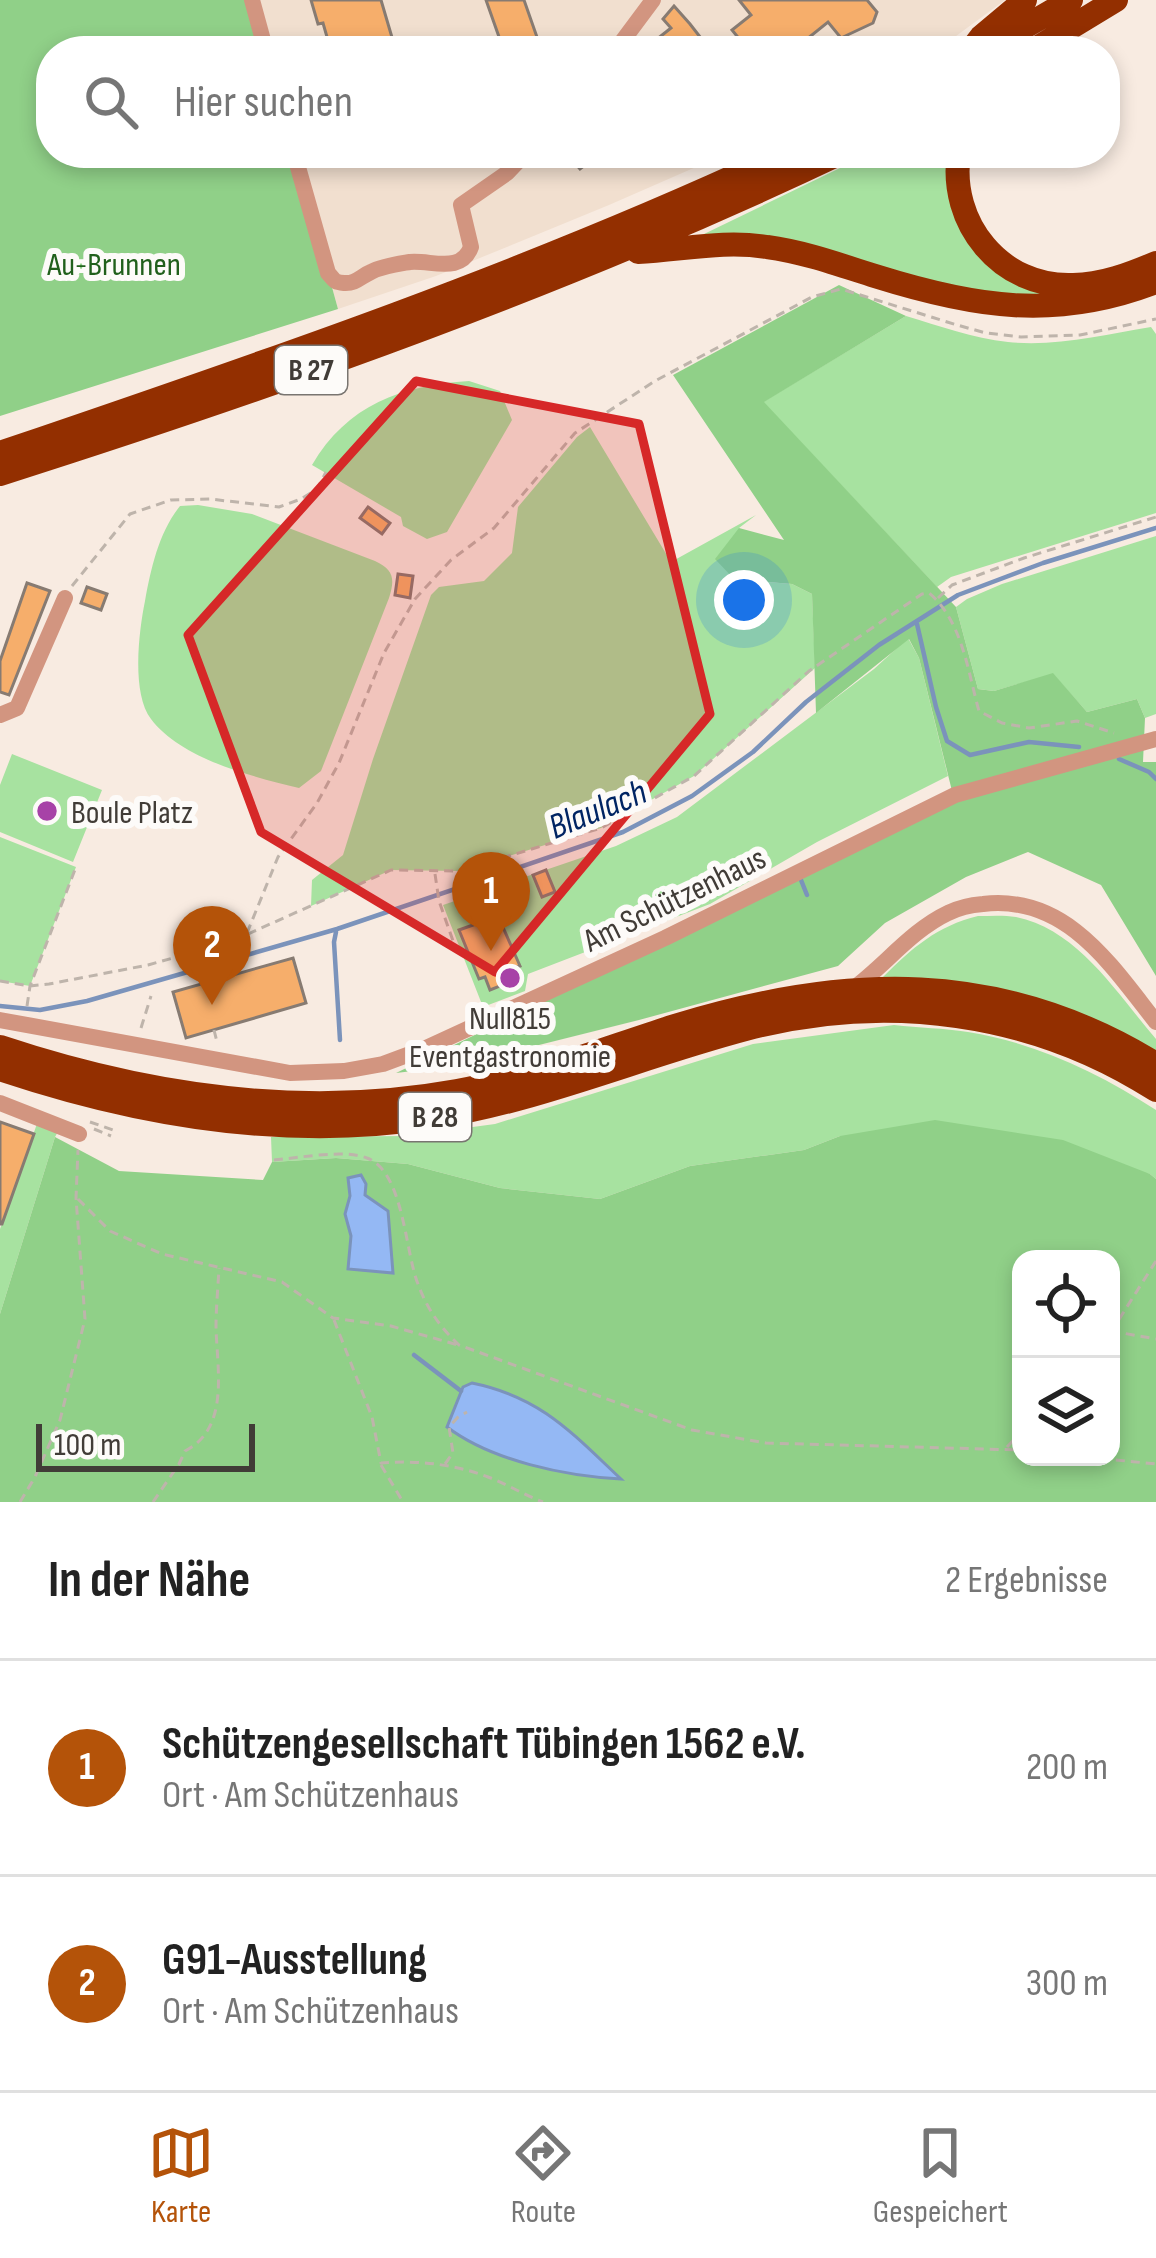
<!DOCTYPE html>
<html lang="de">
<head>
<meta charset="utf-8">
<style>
	body { margin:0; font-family:"Sofia Sans Condensed",sans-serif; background:#f2f2f2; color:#222 }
	.controls { position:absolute; right:36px; bottom:36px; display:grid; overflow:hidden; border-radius:24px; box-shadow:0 6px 18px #0003 }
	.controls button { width:108px; height:108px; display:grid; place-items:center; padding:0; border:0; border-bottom:3px solid #e0e0e0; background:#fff; color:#222; font:60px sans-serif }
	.scale { position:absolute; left:36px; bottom:30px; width:219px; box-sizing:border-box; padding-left:12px; border:6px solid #413c37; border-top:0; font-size:33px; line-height:42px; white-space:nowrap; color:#413c37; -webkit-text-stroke:9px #fdfbf9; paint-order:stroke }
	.you { position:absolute; left:744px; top:600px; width:42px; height:42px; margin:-30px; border:9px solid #fff; border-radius:50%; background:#1a73e8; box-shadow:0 0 0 18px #1a73e833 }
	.badge { display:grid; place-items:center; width:78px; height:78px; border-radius:50%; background:#b45309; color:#fff; font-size:39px; font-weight:700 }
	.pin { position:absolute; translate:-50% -99px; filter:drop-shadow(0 3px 6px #0008) }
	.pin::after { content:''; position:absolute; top:63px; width:42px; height:36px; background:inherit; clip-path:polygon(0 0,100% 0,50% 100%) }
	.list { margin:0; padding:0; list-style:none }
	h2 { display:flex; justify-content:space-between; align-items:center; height:156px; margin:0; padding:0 48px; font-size:51px }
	h2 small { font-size:39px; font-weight:400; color:#767676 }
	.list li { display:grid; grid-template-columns:78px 1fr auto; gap:36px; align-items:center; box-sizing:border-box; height:216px; padding:0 48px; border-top:3px solid #e0e0e0 }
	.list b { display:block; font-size:45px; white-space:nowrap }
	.list p { margin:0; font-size:39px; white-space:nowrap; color:#767676 }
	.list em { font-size:39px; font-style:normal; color:#767676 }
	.icon { flex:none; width:66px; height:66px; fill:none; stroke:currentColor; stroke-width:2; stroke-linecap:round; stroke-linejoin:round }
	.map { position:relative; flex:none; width:1156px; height:1502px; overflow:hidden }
	.search { position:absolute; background:#fff; box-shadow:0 6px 18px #0003; left:36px; right:36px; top:36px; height:132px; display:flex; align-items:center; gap:30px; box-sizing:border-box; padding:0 42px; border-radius:48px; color:#767676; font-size:45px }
	.sheet { height:588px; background:#fff }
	nav { display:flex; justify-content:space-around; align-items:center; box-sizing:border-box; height:168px; border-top:3px solid #e0e0e0; background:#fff; font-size:33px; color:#767676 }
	nav a { display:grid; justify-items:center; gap:6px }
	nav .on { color:#b45309 }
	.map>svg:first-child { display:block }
</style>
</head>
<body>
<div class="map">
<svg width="1156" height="1502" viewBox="0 0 1156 1502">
	<rect width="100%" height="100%" fill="#f8ebe1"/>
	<path fill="#f1dfcf" d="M252,0H1005L952,39L929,51H267Z
		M295,153H728L609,205L436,276L338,309Z"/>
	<path fill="#a7e2a0" d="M871,153H951L953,207L1051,292L1012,298L704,234Z
		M906,316C939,326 973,338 1008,342C1055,347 1104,335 1151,327L1156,334V513L951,577L937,587L763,402Z
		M469,381L500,391L512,420L447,532L427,539L403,526L401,517L312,465C347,405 402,385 469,381Z
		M590,427L671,562L756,515L739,528L734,579L792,584L812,594L815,668L694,776L601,828L459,871L391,870L311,906L312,880L343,855L373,759L431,595L439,587L484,581L512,553L518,507L577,437Z
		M198,505L252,514L375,561C394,570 395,579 389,598L321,771L299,788C253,777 181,759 151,719C131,693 139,630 145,601C151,568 159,532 180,506Z
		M1156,536V714L1145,718L1137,699L1087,712L1053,674L994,691L978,689L956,607L967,599L1002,584Z
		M908,638L919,658L948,776L817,842L710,904L528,974L525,991L483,1007L443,905L616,846L677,817L874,669Z
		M12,754L102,790L73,862L0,832V785Z
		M0,837L76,867L30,986L0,981Z
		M978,916C990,916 1004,915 1016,917C1079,930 1117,994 1156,1039V1056L975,984L883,977C912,948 937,926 978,916Z
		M894,1025C919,1028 944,1028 968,1032C1036,1043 1099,1073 1156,1110V1179L1150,1174L840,1136L804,1150L690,1166L600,1199L500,1188L408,1164L336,1158L272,1162L271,1137L406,1136L495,1124L753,1044Z
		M39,1118L61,1126L55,1137L0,1314V1229Z"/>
	<path fill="#90d088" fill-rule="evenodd" d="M0,0H252L267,51H51V153H295L338,309L0,416Z
		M839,285L906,316L764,402L956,607L978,689L994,691L1053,673L1087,712L1137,699L1145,718L1143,762H1156V976L1101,885L1028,852L966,877L885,923L838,966L639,1020L455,1066L396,1073L955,803L919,658L909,639L816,713L812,594L792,584L734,579L715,559L739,528L784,540L673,375Z
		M935,1120L1063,1140L1150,1174L1156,1179V1502H0V1314L55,1137L119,1171L263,1180L272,1162L336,1158L408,1164L500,1188L600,1199L690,1166L804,1150L840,1136ZM1021,1259H1111V1457H1021Z"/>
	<path fill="#94b8f4" stroke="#7b93bb" stroke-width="3" d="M361,1175L366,1184L365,1195L388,1211L393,1273L348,1269L351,1236L345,1214L350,1196L348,1178Z
		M472,1383C541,1397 572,1433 621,1479C565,1476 492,1461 447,1427L463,1387Z"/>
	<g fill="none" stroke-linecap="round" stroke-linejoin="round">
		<path stroke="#7b93bb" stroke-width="4.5" d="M917,624L936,707L947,741L970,755L1029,742L1079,747
			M1119,759L1149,772L1156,779
			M801,880L807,895
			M336,932L334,942L340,1040
			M0,1006L40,1010L87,1001L337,929L623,832L692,796L753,752L806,702L879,645L958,595L1043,563L1156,528
			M414,1355L461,1391"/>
	</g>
	<path fill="#f6ae6b" stroke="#877b72" stroke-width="3" d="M311,0H381L396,51H331L323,23L318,24Z
		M486,0H524L538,40L504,51Z
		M739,0H867L877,12L873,23L841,38L828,22L797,47V51H749L732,30L751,15Z
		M674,6L690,24L711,51H642L671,28L663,19Z
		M566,153H600L580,169Z
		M368,507L390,523L382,534L360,518Z
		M398,574L413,576L410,598L395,595Z
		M27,583L50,591L9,695L0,692V661Z
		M87,587L107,594L101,610L81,603Z
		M546,870L555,892L542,897L533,875Z
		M488,893L520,966L511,969L515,980L490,990L485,977L479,979L459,930L473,925L464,903Z
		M293,958L306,1003L186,1038L173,992Z
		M0,1122L34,1134L2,1224H0Z"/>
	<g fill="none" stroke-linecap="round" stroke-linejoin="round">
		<path stroke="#beb4ab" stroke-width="3" stroke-dasharray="9 6" stroke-linecap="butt" d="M72,586L130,514L171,500L210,499L279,507L301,499L317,489L326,472
			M938,598L952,585L1024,558L1156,517
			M435,874L439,901L453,941
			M247,933L278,857L317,803L339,763L384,653L415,599L451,560L494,528L575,433L655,381L812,297L841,289L957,325L986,333L1021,337L1080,335L1156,319
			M0,981L30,986L49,984L148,965L230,942L391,870L459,871L601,828L694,776L809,671L922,594L929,593C962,620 968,672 979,711L1002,723L1029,728L1077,721L1114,733
			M27,1006L30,986L76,867
			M141,1028L151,996
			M214,1030L217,1042
			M90,1122L113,1130
			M94,1129L111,1136
			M274,1160C298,1158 345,1149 367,1158C404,1172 405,1252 418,1284C427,1309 440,1327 459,1345L692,1430L766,1443L1021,1450
			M78,1199L110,1231L162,1254L282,1282L333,1318L391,1326L458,1345
			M334,1320L372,1417L381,1463C417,1460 454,1464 488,1477C507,1484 524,1495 543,1502
			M1111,1331L1156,1339
			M1111,1332L1156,1261
			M1007,1447L1021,1432
			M1086,1457L1156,1464
			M445,1464L453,1453L449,1427L458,1417L467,1412
			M381,1465L403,1502
			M20,1502L35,1477L60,1420L85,1319L76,1198L78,1150
			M153,1502L179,1464L185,1451C230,1428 217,1370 216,1327C216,1308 218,1288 219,1268"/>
		<path stroke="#d29580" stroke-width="16" d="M252,0L266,51
			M615,51L653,0
			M294,153L328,273C335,281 334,282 344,283C356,284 361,276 371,272C382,266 398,264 410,262C432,260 461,274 471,247L461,205L507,173L526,153
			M0,715L17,708L65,598
			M854,988C885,965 912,930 948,913C958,908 971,905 983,904C1066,894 1111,965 1156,1022
			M0,1020L290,1073L344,1071L383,1064L426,1048L665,938L955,795L1156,739
			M0,1103L79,1134"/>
		<path stroke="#932f00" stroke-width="24" d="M974,46L981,37L1025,0
			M983,51L1071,0
			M1032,51L1116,0
			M959,153C948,223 1001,288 1073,285C1102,285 1130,274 1156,263
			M638,252C682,250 723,240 767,247C804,252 840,265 875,276C974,307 1056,321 1156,282
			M0,453C265,363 531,272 785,153
			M0,474C286,383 570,282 841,153
			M0,1047C147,1096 303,1119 457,1091C532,1077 603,1049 675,1026C844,974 1000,968 1156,1064
			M0,1069C137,1115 286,1140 430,1118C539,1101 640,1057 746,1029C886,992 1033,1011 1156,1090"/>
	</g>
	<path fill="#d62828" fill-opacity="0.2" stroke="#d62828" stroke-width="9" stroke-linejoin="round" d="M416,381L639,424L710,714L495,972L261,832L188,635Z"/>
	<g fill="#a742a7" stroke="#fdfbf9" stroke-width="4.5">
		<circle cx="47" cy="811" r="12"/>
		<circle cx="510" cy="978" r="12"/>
	</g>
	<g text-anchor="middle" stroke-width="12" stroke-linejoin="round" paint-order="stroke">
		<g fill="#fdfbf9" stroke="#797571" stroke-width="3">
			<rect x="275" y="346" width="72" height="48" rx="9"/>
			<rect x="399" y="1093" width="72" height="48" rx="9"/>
		</g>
		<g font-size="30" font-weight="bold" fill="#413c37">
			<text x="311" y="380">B 27</text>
			<text x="435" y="1127">B 28</text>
		</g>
		<g font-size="33" fill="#21601c" stroke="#fdfbf9">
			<text x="114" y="275">Au-Brunnen</text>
		</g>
		<g font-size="33" fill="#413c37" stroke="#fdfbf9" text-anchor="start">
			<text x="71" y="823">Boule Platz</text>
			<text x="510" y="1029" text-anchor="middle">Null815<tspan x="510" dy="38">Eventgastronomie</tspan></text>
		</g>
		<g font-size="33" fill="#413c37" stroke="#fdfbf9">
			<text transform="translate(674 898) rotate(-26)" y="12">Am Schützenhaus</text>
		</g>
		<g font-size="36" font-style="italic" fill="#002463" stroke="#fdfbf9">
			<text transform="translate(597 808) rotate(-22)" y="13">Blaulach</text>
		</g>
	</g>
</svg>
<div class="controls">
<button><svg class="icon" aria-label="locate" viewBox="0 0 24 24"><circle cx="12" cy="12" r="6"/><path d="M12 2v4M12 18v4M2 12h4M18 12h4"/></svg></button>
<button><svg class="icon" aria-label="layers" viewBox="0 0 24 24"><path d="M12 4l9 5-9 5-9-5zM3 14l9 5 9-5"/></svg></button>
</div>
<div class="scale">100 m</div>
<div class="you"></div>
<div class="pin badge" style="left:491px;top:951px">1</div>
<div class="pin badge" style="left:212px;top:1005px">2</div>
<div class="search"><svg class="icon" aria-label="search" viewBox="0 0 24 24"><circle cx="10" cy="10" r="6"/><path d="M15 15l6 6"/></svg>Hier suchen</div>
</div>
<section class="sheet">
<h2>In der Nähe<small>2 Ergebnisse</small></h2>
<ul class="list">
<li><span class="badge">1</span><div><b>Schützengesellschaft Tübingen 1562 e.V.</b><p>Ort · Am Schützenhaus</p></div><em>200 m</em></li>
<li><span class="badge">2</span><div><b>G91-Ausstellung</b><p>Ort · Am Schützenhaus</p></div><em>300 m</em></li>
</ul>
</section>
<nav>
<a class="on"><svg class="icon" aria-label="map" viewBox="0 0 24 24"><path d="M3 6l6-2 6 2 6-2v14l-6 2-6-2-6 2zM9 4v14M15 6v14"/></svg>Karte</a>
<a><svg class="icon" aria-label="directions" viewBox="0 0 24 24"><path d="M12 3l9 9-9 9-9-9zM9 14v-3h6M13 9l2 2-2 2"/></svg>Route</a>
<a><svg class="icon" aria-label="saved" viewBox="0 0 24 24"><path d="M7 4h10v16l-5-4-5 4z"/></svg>Gespeichert</a>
</nav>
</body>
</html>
